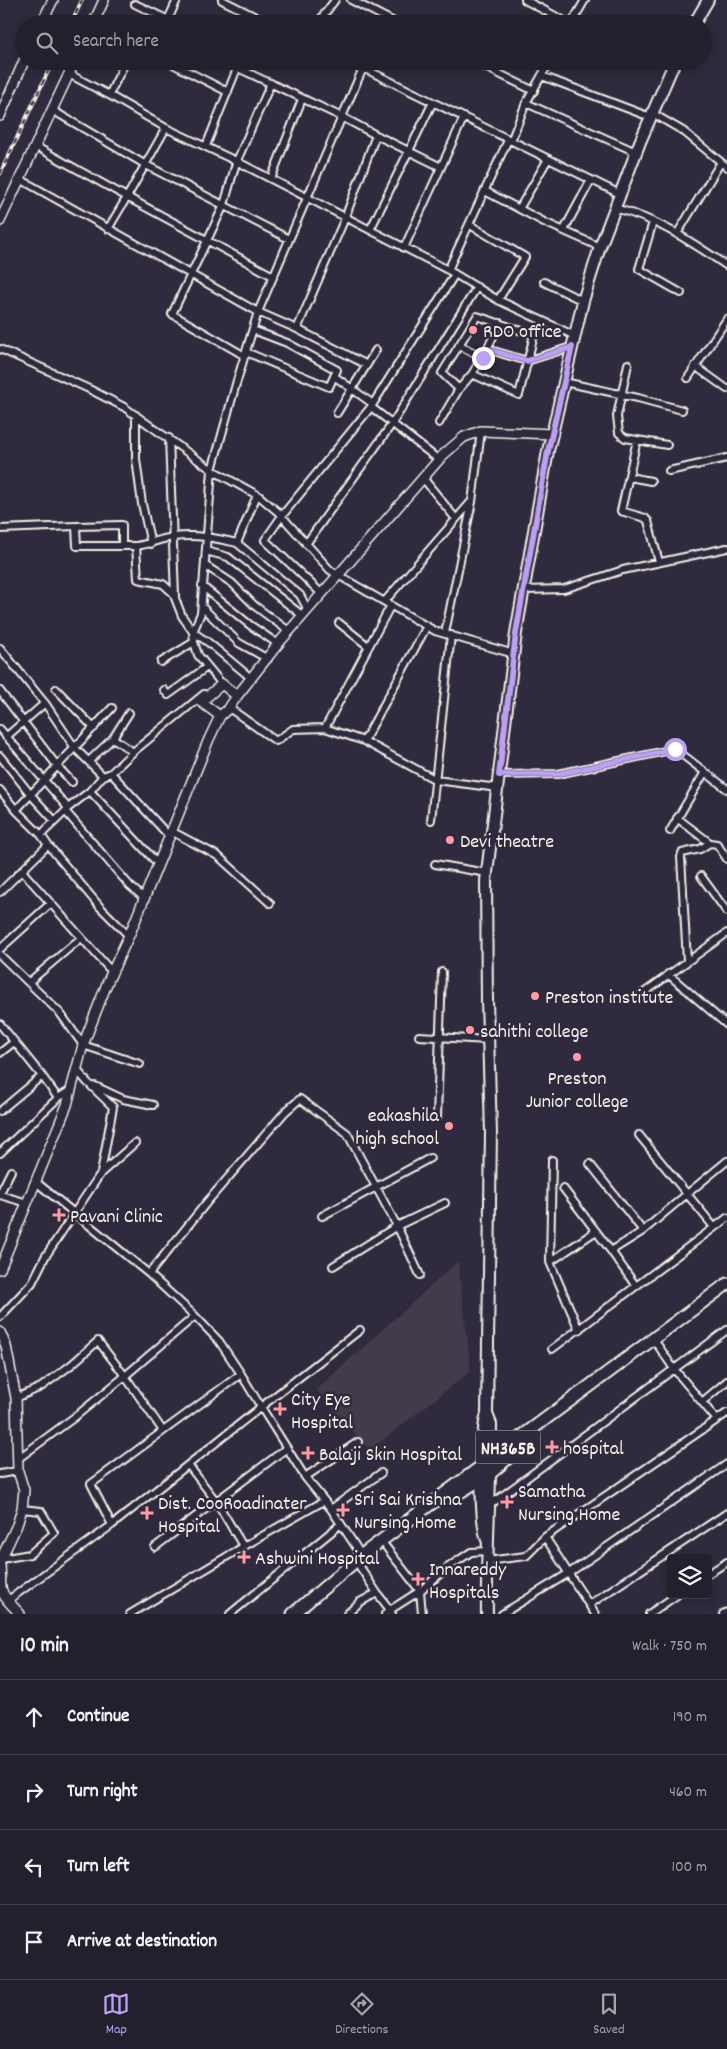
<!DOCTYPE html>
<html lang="en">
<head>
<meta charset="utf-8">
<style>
	body { margin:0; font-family:Dekko,sans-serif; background:#2b2836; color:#f1f3f6 }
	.controls { position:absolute; right:15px; bottom:15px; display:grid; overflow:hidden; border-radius:5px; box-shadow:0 2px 12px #0003 }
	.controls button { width:45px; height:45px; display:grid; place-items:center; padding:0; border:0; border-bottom:1px solid #403e4a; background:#23202e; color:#f1f3f6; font:25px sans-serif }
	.stop { position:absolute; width:15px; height:15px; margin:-11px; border:4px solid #bca0f2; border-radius:50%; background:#fff }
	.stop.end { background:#bca0f2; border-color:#fff; box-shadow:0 1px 5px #0008 }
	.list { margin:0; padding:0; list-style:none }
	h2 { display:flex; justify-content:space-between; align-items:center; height:65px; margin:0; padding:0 20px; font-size:21px }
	h2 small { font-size:16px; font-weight:400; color:#a3a3aa }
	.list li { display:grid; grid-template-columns:32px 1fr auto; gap:15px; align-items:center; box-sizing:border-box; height:75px; padding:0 20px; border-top:1px solid #403e4a }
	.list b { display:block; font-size:19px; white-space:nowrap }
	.list em { font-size:16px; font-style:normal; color:#a3a3aa }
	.icon { flex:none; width:28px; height:28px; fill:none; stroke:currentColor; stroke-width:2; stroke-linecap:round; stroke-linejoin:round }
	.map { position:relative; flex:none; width:727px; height:1614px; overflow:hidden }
	.search { position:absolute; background:#23202e; box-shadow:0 2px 12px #0003; left:15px; right:15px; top:15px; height:55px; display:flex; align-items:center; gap:12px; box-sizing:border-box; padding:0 18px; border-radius:28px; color:#a3a3aa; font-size:19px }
	.sheet { height:365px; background:#23202e }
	nav { display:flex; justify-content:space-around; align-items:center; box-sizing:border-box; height:70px; border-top:1px solid #403e4a; background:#23202e; font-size:14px; color:#a3a3aa }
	nav a { display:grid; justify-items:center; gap:2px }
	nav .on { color:#bca0f2 }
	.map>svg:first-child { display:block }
</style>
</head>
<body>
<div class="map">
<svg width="727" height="1614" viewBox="0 0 727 1614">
	<rect width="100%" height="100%" fill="#2f2a3d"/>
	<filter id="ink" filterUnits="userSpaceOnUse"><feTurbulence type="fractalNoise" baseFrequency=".02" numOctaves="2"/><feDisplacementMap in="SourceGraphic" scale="10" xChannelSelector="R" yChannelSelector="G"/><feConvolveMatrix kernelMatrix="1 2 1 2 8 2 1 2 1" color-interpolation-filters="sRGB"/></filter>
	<g filter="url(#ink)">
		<path fill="#433a48" d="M458,1261L471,1371L370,1450L316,1390Z"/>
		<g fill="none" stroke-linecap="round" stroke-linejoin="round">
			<g stroke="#f4f1e8" stroke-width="10">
				<path id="street" d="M222,0L270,24
					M351,0L398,24
					M525,0L570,24
					M135,4L177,24
					M166,24L177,0
					M317,24L335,0
					M571,24L585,0
					M167,61L228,92
					M349,61L620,194
					M473,61L534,91
					M238,68L342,117L376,135L345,218L297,329L367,365
					M69,74L109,95L166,128L238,162L448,270L498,300L575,336
					M542,76L650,117
					M109,95L126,61
					M526,103L636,152
					M52,110L146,165L289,239
					M652,113L683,131L727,167
					M166,128L127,197L273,276
					M376,135L441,167
					M35,146L127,197L108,229
					M206,146L240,61
					M20,179L258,312L297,329
					M271,179L302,99
					M485,191L544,222L600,247
					M614,208C656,218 692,242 727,266
					M519,209L548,159
					M653,222L639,269L681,293
					M470,225L525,257L498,300
					M370,230L433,102
					M564,230L591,180
					M677,234L721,162
					M404,248L464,117
					M448,270L508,140L511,141L526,103L550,61
					M544,282L583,301
					M459,345L483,358
					M0,349L89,389L124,407L212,470L259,496L278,512L330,570L338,575L435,631L514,654
					M487,349L500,323
					M246,352L329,387L337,370L287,343L253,330
					M245,356L172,314L224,205L236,163L271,83
					M628,364L617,416L619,433L625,438L667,445
					M695,366L727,389
					M334,376L373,404
					M688,378L727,319
					M564,382L638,398L682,410
					M459,389L442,373L477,316L534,335L519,395L472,374
					M371,407L439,460
					M337,413L376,350
					M136,415V459L142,504L151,544
					M439,423L459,389L472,374L487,349L527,361L571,347
					M169,438L175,596
					M637,440L621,511L645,518L648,521L659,562
					M669,471L727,458
					M629,477L651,481
					M423,478L456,519
					M257,495L237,543L300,595L308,610
					M0,529L76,526
					M306,544L392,424L477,287
					M122,546V525L76,526L77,546H136L138,579L163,584L173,593L182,616L193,632L209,643L251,678
					M136,546C150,544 162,538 174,537C196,534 216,538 237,543
					M206,551L228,557L303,616
					M206,566L232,583L255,606L290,632
					M202,586L250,625L278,644
					M524,590L564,589L623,570L727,548
					M322,594L265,540L281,517L371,407L455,274
					M385,601L471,502
					M202,607L239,643L268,659
					M339,623L368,646
					M445,633L472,502L481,431
					M0,648L47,706L75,748L103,776L111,773L169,836
					M161,662L194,642
					M222,684L198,655L194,642L193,632L201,613L212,470L236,384L258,312L363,68
					M56,689L94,728
					M164,690L168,695L207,667
					M0,691L58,767L72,782
					M229,708L276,741L293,729L325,728L364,741L436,780L498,788
					M325,728L391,605
					M0,729L68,808
					M6,737L45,703
					M364,741L427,626
					M133,752L204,694
					M0,756L31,795L54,820
					M89,761L113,738L129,713
					M111,773L133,752L113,738
					M499,775L558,774L675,749L727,789
					M0,790L16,810
					M90,791L158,864
					M66,812L130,886L144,898
					M677,818L710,843L700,849L682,853L681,857L687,961
					M431,820L451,635
					M171,831L218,856L270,903
					M670,831L705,772
					M41,835L16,810L112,708
					M710,843L717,844L727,859
					M48,845L100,907L129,936
					M435,864L487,873
					M22,871L112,972
					M701,876L727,912
					M0,892L48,845L41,835C47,828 65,813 68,808L90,791L103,776
					M0,949L51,903
					M0,955L60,1013L83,1045L140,1064
					M668,974L727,1025
					M29,982L81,938
					M638,997L727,933
					M0,1024L42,1076
					M419,1036L488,1040
					M0,1053L14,1042
					M77,1070L87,1082L113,1107L101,1173
					M95,1086L123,1099L153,1105
					M0,1111L42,1076L58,1098
					M437,1117L442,972
					M0,1153L58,1098L71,1090
					M552,1160L550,1262L579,1330
					M590,1164L643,1231
					M36,1182L149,1274L195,1316
					M563,1188L611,1251
					M0,1193L11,1171
					M0,1195L27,1203
					M322,1216L430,1158
					M714,1227L687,1194L727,1161
					M550,1262L596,1231
					M333,1266L397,1226L445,1203
					M149,1274L207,1202L285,1112L300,1099L347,1133L397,1226L420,1275
					M636,1286L611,1251L643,1231L687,1194L639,1135
					M0,1317L32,1283L45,1257L101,1173L135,1143
					M657,1344L674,1369L717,1420
					M552,1349L727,1218
					M16,1398L41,1387L71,1365L98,1341L125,1376L76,1416L19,1458
					M702,1402L727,1381
					M163,1431L125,1376L195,1316L219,1341L241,1374
					M358,1442L305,1477L331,1509L362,1556
					M189,1466L216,1501L243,1546
					M0,1474L18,1471
					M490,1505L727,1330
					M331,1509L381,1473
					M112,1525L91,1484L241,1374L261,1407L360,1330
					M155,1547L287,1448
					M386,1547L420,1591L390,1610L392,1614
					M1,1559L30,1554L54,1533L41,1511L22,1509
					M487,1561L526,1556L545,1537
					M708,1574L727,1562
					M377,1593L390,1610L385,1614
					M7,1601L112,1525L261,1407L305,1477
					M590,1604L727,1513
					M130,1614L248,1544L324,1501
					M230,1614L341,1524
					M347,1614L360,1602L377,1593L360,1567
					M422,1614L420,1591L447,1568L471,1552L487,1551
					M502,1614L569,1573L727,1464
					M595,1614L545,1537L727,1413
					M649,1614L677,1595
					M723,1614L727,1612"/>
			</g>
			<g stroke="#f4f1e8" stroke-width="12">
				<path id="secondary" d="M41,24L53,0
					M93,24L104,0
					M0,116L24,61
					M0,221L75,61
					M237,696L278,644L443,455L464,437L481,431L553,434
					M0,1269L67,1105L83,1045L108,981L131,931L209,739L220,716L229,708L237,696L222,684L201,702L220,716
					M0,1332L6,1346L16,1398L18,1471L24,1490L22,1509L17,1525L0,1561
					M0,1565C1,1573 0,1580 1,1587C2,1597 13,1606 20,1614"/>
			</g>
			<g stroke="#f4f1e8" stroke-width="14">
				<path id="primary" d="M694,24L708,0
					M487,1540C479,1517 480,1437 487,1414L491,1133L487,1000L486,881L516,633L548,451L583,301L600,247L640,142L675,61
					M487,1614C486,1550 491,1487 491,1424L487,1414"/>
			</g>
			<g stroke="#f4f1e8" stroke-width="15">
				<path id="highway" d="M455,1495L491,1473L520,1447
					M293,1614L366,1552L727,1284"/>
			</g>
			<use href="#street" stroke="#2f2a3d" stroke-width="6"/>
			<use href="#secondary" stroke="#2f2a3d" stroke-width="9"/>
			<use href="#primary" stroke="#2f2a3d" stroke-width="10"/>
			<use href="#highway" stroke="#2f2a3d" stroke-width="11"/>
			<g stroke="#f4f1e8" stroke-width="4">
				<path id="rail" d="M71,24L82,0
					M0,174L53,61"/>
			</g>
			<use href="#rail" stroke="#2f2a3d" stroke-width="2" stroke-dasharray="5.5" stroke-linecap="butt"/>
		</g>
	</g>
	<g fill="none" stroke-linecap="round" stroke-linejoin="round" filter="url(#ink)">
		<path stroke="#bca0f2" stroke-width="6" d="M483,358L487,349L527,361L572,347L548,451L516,633L499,775L558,774L675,749"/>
	</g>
	<g fill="#ff9aa2" stroke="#2f2a3d" stroke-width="2">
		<circle cx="473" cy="330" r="5"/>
		<circle cx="450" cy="840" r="5"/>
		<circle cx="535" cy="996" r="5"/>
		<circle cx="470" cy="1030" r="5"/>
		<circle cx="577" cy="1057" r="5"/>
		<circle cx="449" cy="1126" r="5"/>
		<path d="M56.5 1207.5h5v5h5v5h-5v5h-5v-5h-5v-5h5z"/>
		<path d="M277.5 1401.5h5v5h5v5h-5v5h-5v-5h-5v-5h5z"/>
		<path d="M549.5 1439.5h5v5h5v5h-5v5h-5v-5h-5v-5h5z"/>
		<path d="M305.5 1445.5h5v5h5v5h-5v5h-5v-5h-5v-5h5z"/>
		<path d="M504.5 1494.5h5v5h5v5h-5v5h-5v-5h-5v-5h5z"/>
		<path d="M340.5 1502.5h5v5h5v5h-5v5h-5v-5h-5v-5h5z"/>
		<path d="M144.5 1505.5h5v5h5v5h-5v5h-5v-5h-5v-5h5z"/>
		<path d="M241.5 1549.5h5v5h5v5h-5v5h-5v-5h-5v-5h5z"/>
		<path d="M415.5 1571.5h5v5h5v5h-5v5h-5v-5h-5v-5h5z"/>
	</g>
	<g text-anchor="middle" stroke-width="5" stroke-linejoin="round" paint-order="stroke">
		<rect fill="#2f2a3d" stroke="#b9b5b5" stroke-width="1" x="475.5" y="1430.5" width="65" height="33" rx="4"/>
		<g font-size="19" font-weight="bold" fill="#f4f1e8">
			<text x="508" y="1454">NH365B</text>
		</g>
		<g font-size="20" fill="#f4f1e8" stroke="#2f2a3d" text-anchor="start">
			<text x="483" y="337">RDO office</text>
			<text x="460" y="847">Devi theatre</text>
			<text x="545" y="1003">Preston institute</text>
			<text x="480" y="1037">sahithi college</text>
			<text x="577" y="1084" text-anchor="middle">Preston<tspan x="577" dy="23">Junior college</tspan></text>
			<text x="439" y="1121" text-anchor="end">eakashila<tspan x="439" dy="23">high school</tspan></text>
			<text x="70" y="1222">Pavani Clinic</text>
			<text x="291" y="1405">City Eye<tspan x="291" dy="23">Hospital</tspan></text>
			<text x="563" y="1454">hospital</text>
			<text x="319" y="1460">Balaji Skin Hospital</text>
			<text x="518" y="1497">Samatha<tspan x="518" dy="23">Nursing Home</tspan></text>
			<text x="354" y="1505">Sri Sai Krishna<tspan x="354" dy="23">Nursing Home</tspan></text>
			<text x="158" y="1509">Dist. CooRoadinater<tspan x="158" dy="23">Hospital</tspan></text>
			<text x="255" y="1564">Ashwini Hospital</text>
			<text x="429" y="1575">Innareddy<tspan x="429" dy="23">Hospitals</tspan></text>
		</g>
	</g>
</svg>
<div class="controls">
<button><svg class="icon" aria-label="layers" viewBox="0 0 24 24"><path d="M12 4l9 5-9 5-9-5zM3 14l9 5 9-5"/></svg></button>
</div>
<div class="stop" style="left:675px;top:749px"></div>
<div class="stop end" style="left:483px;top:358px"></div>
<div class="search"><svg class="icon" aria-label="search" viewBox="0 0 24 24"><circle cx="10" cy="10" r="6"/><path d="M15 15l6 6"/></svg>Search here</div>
</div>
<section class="sheet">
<h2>10 min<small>Walk · 750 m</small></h2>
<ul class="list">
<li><svg class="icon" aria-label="ahead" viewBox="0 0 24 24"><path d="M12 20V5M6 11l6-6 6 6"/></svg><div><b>Continue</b></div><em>190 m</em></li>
<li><svg class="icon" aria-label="right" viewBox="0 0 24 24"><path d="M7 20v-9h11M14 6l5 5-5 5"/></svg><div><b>Turn right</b></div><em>460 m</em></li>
<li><svg class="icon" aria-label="left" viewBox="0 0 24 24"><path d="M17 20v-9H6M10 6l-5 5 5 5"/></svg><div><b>Turn left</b></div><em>100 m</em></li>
<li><svg class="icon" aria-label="arrive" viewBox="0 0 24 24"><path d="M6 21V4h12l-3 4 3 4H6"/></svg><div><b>Arrive at destination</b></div></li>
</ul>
</section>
<nav>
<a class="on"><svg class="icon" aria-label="map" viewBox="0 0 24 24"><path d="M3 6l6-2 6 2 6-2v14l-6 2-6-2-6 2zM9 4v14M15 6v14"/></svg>Map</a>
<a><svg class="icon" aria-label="directions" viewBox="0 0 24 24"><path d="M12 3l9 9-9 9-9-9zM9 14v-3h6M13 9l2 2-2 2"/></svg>Directions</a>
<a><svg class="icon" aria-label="saved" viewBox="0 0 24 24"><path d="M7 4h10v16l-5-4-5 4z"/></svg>Saved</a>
</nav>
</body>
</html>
